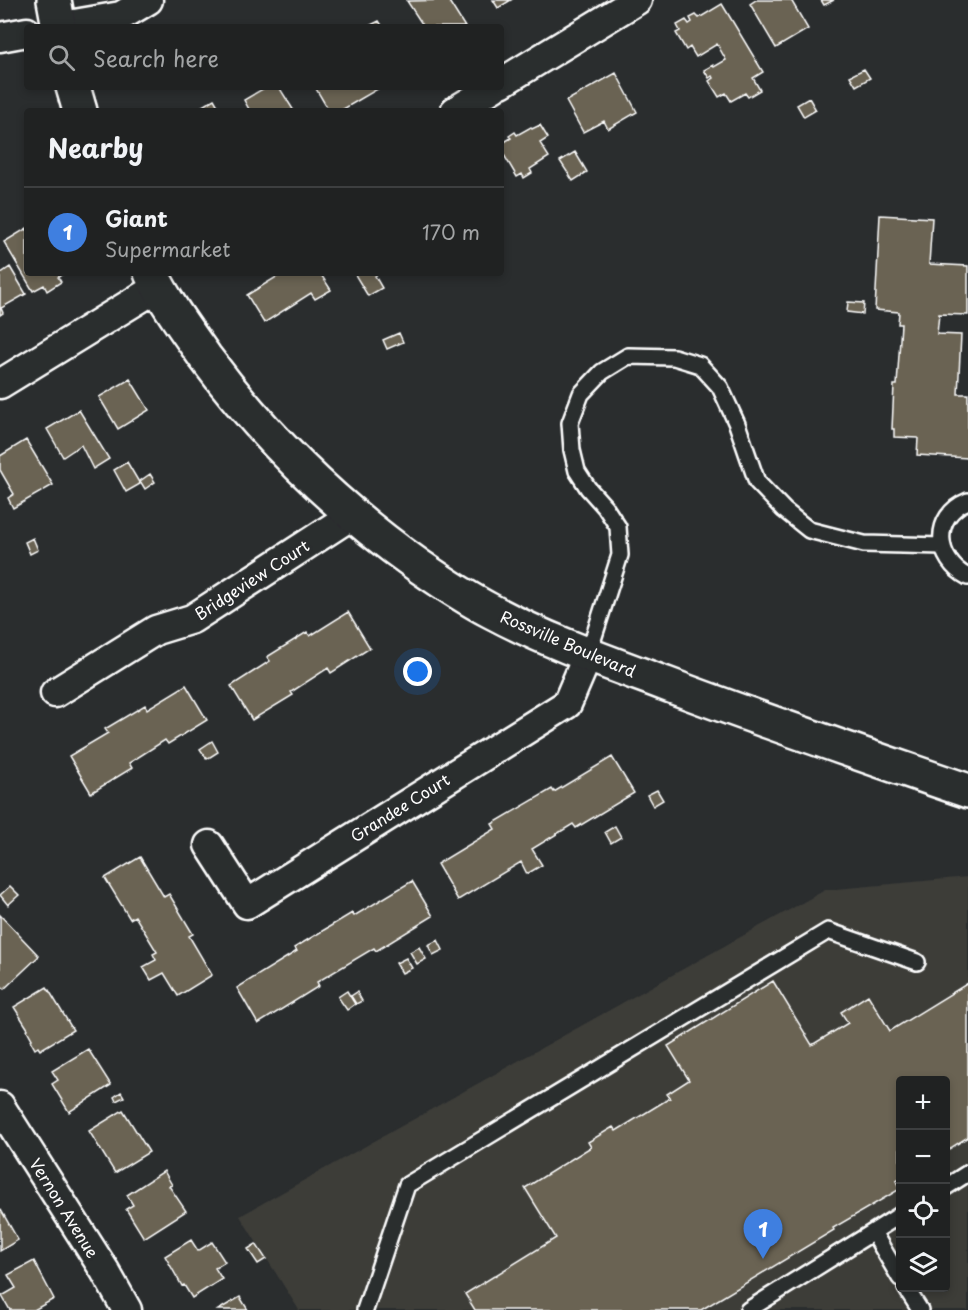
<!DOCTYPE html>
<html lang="en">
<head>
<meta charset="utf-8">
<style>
	body { margin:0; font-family:"Playpen Sans",sans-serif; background:#282a2a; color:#f1f3f6 }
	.controls { position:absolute; right:18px; bottom:18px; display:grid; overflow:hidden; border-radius:6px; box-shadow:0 3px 9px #0003 }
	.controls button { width:54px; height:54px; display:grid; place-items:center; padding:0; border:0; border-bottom:2px solid #3d3f40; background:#202222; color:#f1f3f6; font:30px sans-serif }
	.you { position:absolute; left:418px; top:672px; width:21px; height:21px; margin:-15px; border:4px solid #fff; border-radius:50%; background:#1a73e8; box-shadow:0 0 0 9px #1a73e833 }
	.badge { display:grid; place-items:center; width:39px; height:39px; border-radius:50%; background:#0b8043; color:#fff; font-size:20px; font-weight:700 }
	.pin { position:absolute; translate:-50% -50px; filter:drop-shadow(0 2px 3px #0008) }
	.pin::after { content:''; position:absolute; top:32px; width:21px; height:18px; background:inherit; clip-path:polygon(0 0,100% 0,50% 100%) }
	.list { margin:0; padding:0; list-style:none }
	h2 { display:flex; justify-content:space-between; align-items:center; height:78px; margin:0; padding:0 24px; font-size:26px }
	h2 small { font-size:20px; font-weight:400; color:#a2a4a5 }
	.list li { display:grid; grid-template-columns:39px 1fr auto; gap:18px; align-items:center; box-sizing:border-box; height:90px; padding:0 24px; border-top:2px solid #3d3f40 }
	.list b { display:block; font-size:22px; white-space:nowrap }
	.list p { margin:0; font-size:20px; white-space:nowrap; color:#a2a4a5 }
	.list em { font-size:20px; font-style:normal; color:#a2a4a5 }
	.icon { flex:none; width:33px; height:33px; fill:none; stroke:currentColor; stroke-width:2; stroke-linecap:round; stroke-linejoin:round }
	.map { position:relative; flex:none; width:968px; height:1310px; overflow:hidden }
	.search { position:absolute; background:#202222; box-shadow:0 3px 9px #0003; left:24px; top:24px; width:480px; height:66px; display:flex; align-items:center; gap:15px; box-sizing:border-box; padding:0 21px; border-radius:6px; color:#a2a4a5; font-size:22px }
	.panel { position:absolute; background:#202222; box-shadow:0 3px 9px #0003; left:24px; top:108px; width:480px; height:168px; border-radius:6px }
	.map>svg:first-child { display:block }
</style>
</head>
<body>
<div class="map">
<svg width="968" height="1310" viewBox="0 0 968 1310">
	<rect width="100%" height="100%" fill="#2a2d2e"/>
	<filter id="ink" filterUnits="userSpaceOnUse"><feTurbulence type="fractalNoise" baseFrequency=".0167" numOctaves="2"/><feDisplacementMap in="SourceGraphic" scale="12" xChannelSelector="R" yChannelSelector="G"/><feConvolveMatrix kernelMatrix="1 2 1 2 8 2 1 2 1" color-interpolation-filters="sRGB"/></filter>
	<g filter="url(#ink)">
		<path fill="#3d3d39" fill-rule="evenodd" d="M968,877V1310H299L240,1216L825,890ZM900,1080H946V1288H900Z"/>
		<path fill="#6a6353" stroke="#fff" stroke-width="1.5" d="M448,0L465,27H424L407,1Z
			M493,0H511L498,8Z
			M756,0H791L808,29L776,48L750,4Z
			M821,0H834L824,5Z
			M722,4L763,72L753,78L760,90L748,97L745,93L731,101L726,93L719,97L709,81L713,78L712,76L709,78L704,70L713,65L714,67L726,60L717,44L696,57L690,47L686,50L676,33L680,31L677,25L686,20L689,24L692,22L690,18L696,15L699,18Z
			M379,21L383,27H367Z
			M864,69L870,78L856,86L850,76Z
			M616,73L637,112L608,129L604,121L583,132L566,101Z
			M266,87H279L294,111H250L244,100Z
			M315,87H381L340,111H329Z
			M809,98L816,110L804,117L797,105Z
			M214,99L221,111H194Z
			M540,125L548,138L540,143L549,157L530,169L532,173L524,178L522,174L517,177L501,150V144L511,138L509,136L515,132L517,135L531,127L532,129Z
			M575,152L587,172L573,181L560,161Z
			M880,215L932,218L929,264L968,266V315L939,314L937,334L961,335L958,394H968V458L917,455L918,438L894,437V429H892L894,385H897L901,324H898L899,312L875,310Z
			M27,228V273H65L58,277L61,282L47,291L44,285L33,291L4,242Z
			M10,267L26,294L1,308L3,313L0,315V274Z
			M283,273H320L331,290L315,299L311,293L264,323L247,295Z
			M354,273H379L375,276L382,288L368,296Z
			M848,302L864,303L863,314L847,312Z
			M399,333L403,342L387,349L383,340Z
			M130,379L149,410L118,429L99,397Z
			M79,410L109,459L93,469L81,445L63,457L47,429Z
			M26,440L53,485L13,508L8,498L14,494L0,470V456Z
			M127,462L140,484L126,492L114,470Z
			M150,474L155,482L145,489L140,481Z
			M33,538L38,550L30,554L25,542Z
			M348,612L370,648L331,673L328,668L291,692L293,695L252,720L231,686L270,661L267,657L307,632L310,636Z
			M186,685L207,720L168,744L165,740L129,763L132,768L91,793L69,756L108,733L105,729L145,705L147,709Z
			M212,741L218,752L207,759L200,749Z
			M612,757L634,793L576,828L573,824L532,849L542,865L527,874L521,862L458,900L437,864L495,829L492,824L552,789L554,792Z
			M657,790L663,800L653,806L647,795Z
			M615,826L621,837L611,843L605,832Z
			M140,857L164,897L169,894L193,934L189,936L212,975L178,996L164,973L151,980L143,967L156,960L153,954L157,952L135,916L130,919L105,878Z
			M412,881L433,916L376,951L374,948L317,982L319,986L258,1024L237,988L297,951L294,948L352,913L354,916Z
			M10,886L19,895L8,905L0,895Z
			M0,915L39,956L4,989L0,986Z
			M438,940L443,950L433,955L428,945Z
			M419,947L426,959L417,964L410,952Z
			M406,958L412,968L402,973L396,963Z
			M773,981L812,1045L848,1023L841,1012L868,995L890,1031L968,983V1137L946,1151V1080H900V1179L896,1181L900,1189L833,1228L834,1230L701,1310H475L465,1294L556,1238L525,1188L591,1147L588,1142L613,1127L616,1131L670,1098L667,1094L689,1080L668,1046Z
			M47,987L73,1030L40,1050L38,1047L35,1049L30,1040L32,1039L27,1030L28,1029L14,1007Z
			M347,991L355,1004L347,1010L338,997Z
			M357,992L362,1001L356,1004L351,996Z
			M88,1049L111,1085L69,1112L52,1084L58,1080L52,1071Z
			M121,1092L124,1097L116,1101L114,1097Z
			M123,1110L149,1152L115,1173L89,1131Z
			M164,1171L172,1185L169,1186L186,1211L144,1238L126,1209L133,1205L127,1195Z
			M0,1210H1L18,1240L0,1251Z
			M191,1240L198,1251L212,1242L225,1262L215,1268L222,1279L192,1298L184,1285L182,1286L165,1256Z
			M256,1244L266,1259L258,1264L248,1249Z
			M34,1261L54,1299L34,1310H10L2,1296L16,1288L8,1275Z
			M240,1297L248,1310H218Z"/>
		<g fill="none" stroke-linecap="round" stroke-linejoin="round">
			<g stroke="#fff" stroke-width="20">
				<path id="lane" d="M968,501C931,516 935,560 968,577
					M588,655L620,555L618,527L605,507L588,488L577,471L572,450L570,423L581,394L602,372L628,356L674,357L700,365L720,387L737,424L757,482L784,510L809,530L864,544L942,546
					M946,1187L968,1173
					M900,1215L873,1232L900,1278
					M906,1288L920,1310
					M365,1310L407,1185L828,931L917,962
					M748,1310L873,1232"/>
			</g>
			<g stroke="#fff" stroke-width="33">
				<path id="street" d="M57,27L121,16L148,0
					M0,37L27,32
					M501,83L637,0
					M455,111L494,87
					M0,384L158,287
					M55,693L156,630L192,619L352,515
					M209,845L247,904L567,704L588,655
					M0,1106L105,1271L127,1310"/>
			</g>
			<g stroke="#fff" stroke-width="38">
				<path id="secondary" d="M54,0L59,27
					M73,87L80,111
					M151,273C166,303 186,330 205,357C265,438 337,508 419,566C442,582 466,598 491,611C547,641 607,662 666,684C766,722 867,756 968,791"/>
			</g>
			<use href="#lane" stroke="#2a2d2e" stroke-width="15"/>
			<use href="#street" stroke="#2a2d2e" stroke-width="28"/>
			<use href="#secondary" stroke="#2a2d2e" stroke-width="33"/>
		</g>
	</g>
	<g text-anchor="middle" stroke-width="6" stroke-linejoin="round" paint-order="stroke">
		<g font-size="16" fill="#fff" stroke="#2a2d2e">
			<text transform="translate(252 580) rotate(-33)" y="6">Bridgeview Court</text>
			<text transform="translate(568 644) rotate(23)" y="6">Rossville Boulevard</text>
			<text transform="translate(400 808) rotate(-32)" y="6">Grandee Court</text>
			<text transform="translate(64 1208) rotate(58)" y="6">Vernon Avenue</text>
		</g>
	</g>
</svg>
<div class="controls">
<button>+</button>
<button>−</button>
<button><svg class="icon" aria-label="locate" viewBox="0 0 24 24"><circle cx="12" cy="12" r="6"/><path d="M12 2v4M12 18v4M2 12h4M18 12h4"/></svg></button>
<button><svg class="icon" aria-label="layers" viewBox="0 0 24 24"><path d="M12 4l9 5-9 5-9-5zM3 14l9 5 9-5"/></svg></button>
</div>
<div class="you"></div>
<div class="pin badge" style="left:763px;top:1259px;background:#3f7fe0">1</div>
<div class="search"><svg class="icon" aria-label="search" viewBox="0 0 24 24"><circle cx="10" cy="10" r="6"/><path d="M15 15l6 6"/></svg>Search here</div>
<section class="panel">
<h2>Nearby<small></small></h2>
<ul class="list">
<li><span class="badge" style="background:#3f7fe0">1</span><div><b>Giant</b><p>Supermarket</p></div><em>170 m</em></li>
</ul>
</section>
</div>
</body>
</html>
